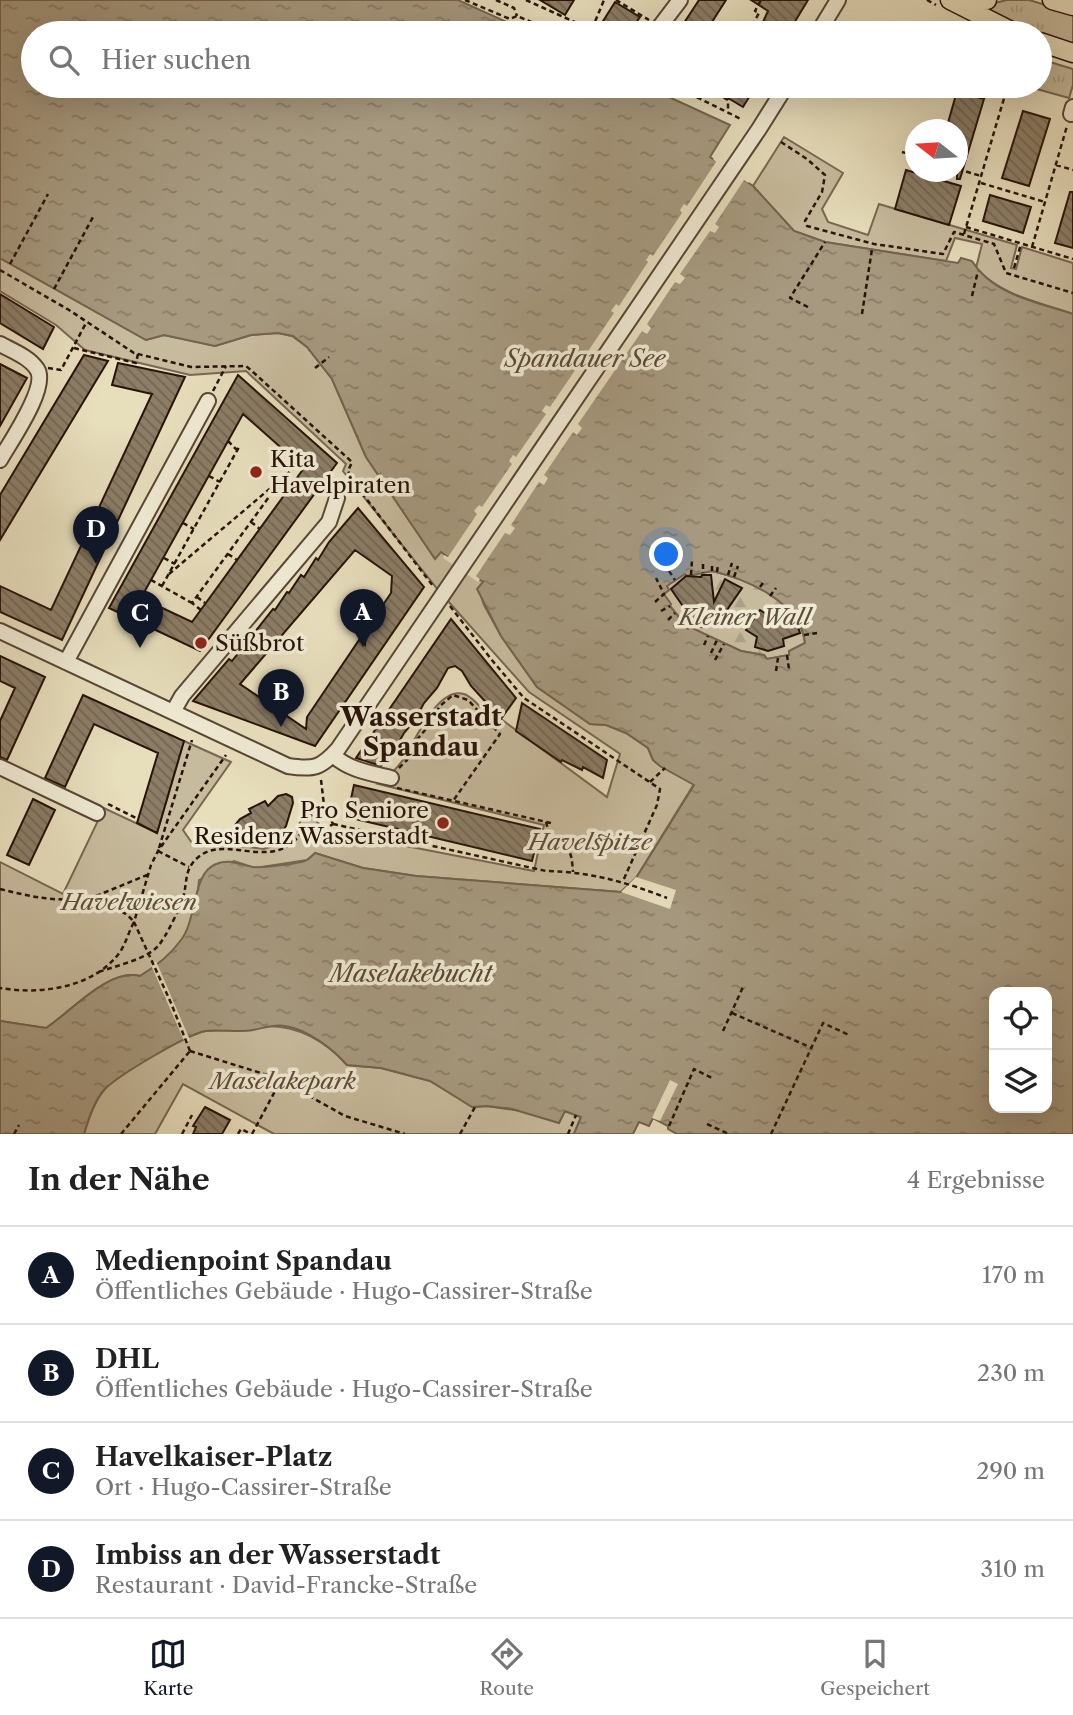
<!DOCTYPE html>
<html lang="de">
<head>
<meta charset="utf-8">
<style>
	body { margin:0; font-family:"Libre Caslon Text",serif; background:#f6f6f6; color:#222 }
	.controls { position:absolute; right:21px; bottom:21px; display:grid; overflow:hidden; border-radius:14px; box-shadow:0 7px 28px #0002 }
	.controls button { width:63px; height:63px; display:grid; place-items:center; padding:0; border:0; border-bottom:2px solid #e0e0e0; background:#fff; color:#222; font:35px sans-serif }
	.compass { position:absolute; left:905px; top:119px; width:63px; height:63px; border-radius:50%; background:#fff; box-shadow:0 7px 28px #0002; rotate:287deg }
	.you { position:absolute; left:667px; top:555px; width:24px; height:24px; margin:-18px; border:5px solid #fff; border-radius:50%; background:#1a73e8; box-shadow:0 0 0 10px #1a73e833 }
	.badge { display:grid; place-items:center; width:46px; height:46px; border-radius:50%; background:#111827; color:#fff; font-size:23px; font-weight:700 }
	.pin { position:absolute; translate:-50% -58px; filter:drop-shadow(0 2px 4px #0008) }
	.pin::after { content:''; position:absolute; top:37px; width:24px; height:21px; background:inherit; clip-path:polygon(0 0,100% 0,50% 100%) }
	.list { margin:0; padding:0; list-style:none }
	h2 { display:flex; justify-content:space-between; align-items:center; height:91px; margin:0; padding:0 28px; font-size:30px }
	h2 small { font-size:23px; font-weight:400; color:#767676 }
	.list li { display:grid; grid-template-columns:46px 1fr auto; gap:21px; align-items:center; box-sizing:border-box; height:98px; padding:0 28px; border-top:2px solid #e0e0e0 }
	.list b { display:block; font-size:26px; white-space:nowrap }
	.list p { margin:0; font-size:23px; white-space:nowrap; color:#767676 }
	.list em { font-size:23px; font-style:normal; color:#767676 }
	.icon { flex:none; width:38px; height:38px; fill:none; stroke:currentColor; stroke-width:2; stroke-linecap:round; stroke-linejoin:round }
	.map { position:relative; flex:none; width:1073px; height:1134px; overflow:hidden }
	.search { position:absolute; background:#fff; box-shadow:0 7px 28px #0002; left:21px; right:21px; top:21px; height:77px; display:flex; align-items:center; gap:18px; box-sizing:border-box; padding:0 24px; border-radius:38px; color:#767676; font-size:26px }
	.sheet { height:483px; background:#fff }
	nav { display:flex; justify-content:space-around; align-items:center; box-sizing:border-box; height:98px; border-top:2px solid #e0e0e0; background:#fff; font-size:19px; color:#767676 }
	nav a { display:grid; justify-items:center; gap:4px }
	nav .on { color:#111827 }
	.map>svg:first-child { display:block }
</style>
</head>
<body>
<div class="map">
<svg width="1073" height="1134" viewBox="0 0 1073 1134">
	<defs>
		<pattern id="grass-tufts" width="24" height="20" patternUnits="userSpaceOnUse" patternTransform="scale(1.75)"><rect width="24" height="20" fill="#c7bb9d"/><path d="M3 7l-1-3M5 7V3M7 7l1-3M15 17l-1-3M17 17v-4M19 17l1-3" fill="none" stroke="#aba086"/></pattern>
		<pattern id="forest-firs" width="22" height="20" patternUnits="userSpaceOnUse" patternTransform="scale(1.75)"><rect width="22" height="20" fill="#c7bb9d"/><path d="M5 1l3.5 6h-7zM16 11l3.5 6h-7z" fill="#aba086"/></pattern>
		<pattern id="water-ripples" width="26" height="14" patternUnits="userSpaceOnUse" patternTransform="scale(1.75)"><rect width="26" height="14" fill="#a6997f"/><path d="M2 4q2-2 4 0t4 0M15 11q2-2 4 0t4 0" fill="none" stroke="#877c66"/></pattern>
		<pattern id="building-back-hatch" width="6" height="6" patternUnits="userSpaceOnUse" patternTransform="scale(1.75)"><rect width="6" height="6" fill="#8b7d66"/><path d="M-1 5l2 2M0 0l6 6M5-1l2 2" fill="none" stroke="#726552"/></pattern>
	</defs>
	<rect width="100%" height="100%" fill="#e7debc"/>
	<filter id="stains"><feTurbulence type="fractalNoise" baseFrequency=".00286" numOctaves="4"/><feColorMatrix values="0 0 0 0 .2 0 0 0 0 .09 0 0 0 0 .02 0 0 0 .5 -.17"/></filter>
	<radialGradient id="worn" r=".72"><stop offset=".6" stop-color="#630" stop-opacity="0"/><stop offset="1" stop-color="#630" stop-opacity=".3"/></radialGradient>
	<path fill="url(#grass-tufts)" stroke="#786752" stroke-width="2" d="M1007,0H1029L1073,13V47L1011,25L978,7Z
		M1040,59L1073,69V85L1069,98L1026,86H1040Z"/>
	<path fill="url(#forest-firs)" stroke="#786752" stroke-width="2" d="M712,571C748,579 800,601 805,643L789,651V655L767,659L764,655L741,651L691,628L689,629L670,606L664,594L669,590L666,586L685,573L687,576Z"/>
	<path fill="#c7bb9d" stroke="#786752" stroke-width="2" d="M784,137L843,173L822,209L828,222L868,235L879,204L1017,245L1011,268L1016,269L1022,247L1073,263V314C1039,302 1001,296 976,268L982,244L955,238L946,261L825,242L794,231L753,186Z
		M0,258L146,340L164,335L215,346L251,335L278,333L292,336L307,347L332,379L366,457L435,558L441,551L484,582L479,590L484,605L501,636L537,687L590,724L606,725L626,733L648,748L653,760L660,766L694,784L636,878L621,892L416,876L363,868L315,853L307,860L255,868L234,861L199,880C198,896 192,925 183,939C173,954 155,967 140,976C108,968 71,1012 46,1028L0,1021V862L63,894L104,808L157,833L184,741L231,762L183,830L192,843L201,846L220,844L264,849L290,840L307,810L324,830L534,871L544,825L378,784C387,779 399,766 405,757C415,740 438,686 464,694C474,697 484,712 491,719H501L607,797L620,754L529,692L439,591L343,471L346,464L246,371L190,375L85,350L56,325L0,291Z
		M265,1026C297,1025 326,1041 347,1065L381,1068L430,1081L475,1107L487,1106L528,1112L559,1123L564,1111L581,1117L574,1134H274L183,1084L155,1134H84C88,1120 95,1101 104,1090C117,1075 187,1034 206,1031C226,1029 246,1032 265,1026Z"/>
	<path fill="url(#water-ripples)" stroke="#74634f" stroke-width="2" fill-rule="evenodd" d="M0,0H458L531,33H33V86H645L730,125L710,157L753,186L794,231L825,242L958,263L961,258L972,261C993,295 1037,302 1073,314V1134H677L668,1129V1126L653,1118L649,1126L639,1122L633,1134H574L581,1117L565,1111L559,1123L512,1109L487,1106L472,1107L430,1081L381,1068L347,1065C333,1049 307,1029 285,1026C274,1024 264,1028 253,1030C238,1033 221,1029 205,1031C186,1035 117,1076 104,1090C94,1101 88,1120 84,1134H0V1021L46,1028C71,1012 108,968 140,976C155,967 171,954 181,940C197,920 192,873 216,864C230,858 240,865 253,867C261,868 300,864 307,860C310,858 313,855 315,853L363,868L416,876L621,892L636,878L694,785L660,766L653,760L648,748L626,733L606,725L590,724L537,687L501,636L477,589L483,582L441,552L435,559L366,457L332,379L307,347L293,336L278,333L251,335L215,346L164,335L146,340L0,258ZM712,571C746,579 801,602 805,643L789,651V655L767,659L764,655L741,651L690,627L688,629L670,606L671,604L664,594L669,590L667,586L685,574L687,576ZM994,992H1047V1108H994Z"/>
	<path fill="#e7debc" d="M715,157L750,180L748,183L744,180L715,224L719,227L715,233L710,231L680,274L685,278L680,284L675,282L647,324L651,328L647,334L642,331L578,424L582,428L577,435L573,432L544,475L548,478L544,485L539,482L511,525L515,528L510,535L505,533L476,576L480,579L478,582L443,558L444,555L448,557L477,514L474,511L479,505L482,507L512,464L509,461L513,455L516,457L546,414L542,411L546,405L550,407L614,313L611,311L616,304L619,306L648,262L646,260L650,254L653,256L682,213L680,210L684,204L687,206L716,162L713,159Z
		M636,877L676,890L670,909L621,892Z
		M156,961L190,1040L185,1043L151,965Z
		M670,1080L678,1084L660,1121L652,1118Z"/>
	<path fill="url(#building-back-hatch)" stroke="#281308" stroke-width="2" fill-rule="evenodd" d="M540,0H574L565,15Z
		M699,0H726L705,33H701L684,23Z
		M751,0H808L788,33H758L768,11Z
		M615,2L640,17L629,33H611L600,26Z
		M722,86H756L743,107L718,92Z
		M957,91L984,99L960,179H957V130H946Z
		M1023,111L1050,119L1029,186L1002,178Z
		M906,170L961,186L949,225L895,209Z
		M1070,192H1073V248L1055,243Z
		M990,195L1031,207L1023,233L983,221Z
		M0,294L54,327L43,349L0,323Z
		M84,355L108,361L0,540V495Z
		M118,363L185,377L62,640L0,612V586L51,610L152,394L112,385Z
		M0,364L27,378L0,426Z
		M238,375L337,463L200,651L109,608ZM243,414L304,468L192,622L141,598Z
		M358,508L424,587L315,746L193,701L229,659L232,661L273,609L275,610L287,592L289,593L301,575L304,577L316,558L318,560L329,542ZM355,550L392,576L391,593L366,630L365,645L359,640L307,717L306,729L240,684Z
		M702,575H711L714,602L725,579L742,588L720,620L711,613L707,625L703,624L702,627L692,624L686,618L689,615L671,589L686,576L701,577Z
		M760,610L769,616L770,613L791,625L797,623L800,633L783,639L784,646L768,651L755,647L757,637L746,630Z
		M451,619L516,698L501,719L471,686L462,671L455,666L448,668L437,688L424,703L415,720L404,733L393,753L381,766L356,758Z
		M0,656L45,677L7,760L0,757V721L15,688L0,681Z
		M83,695L184,741L157,833L137,823L158,753L94,724L65,787L45,778Z
		M522,703L607,760L603,778L583,767L582,770L562,760L561,762L516,731Z
		M354,785L540,829L532,861L347,817Z
		M286,794L292,797L293,803L286,826L279,835L272,840L255,842L235,835L233,830L235,825L240,819L251,813L249,809L265,801L268,806L278,796Z
		M33,799L55,810L29,865L7,855Z
		M205,1107L230,1120L222,1134H193L196,1127L193,1126Z"/>
	<g fill="none" stroke-linecap="round" stroke-linejoin="round">
		<g stroke="#584635" stroke-width="18">
			<path id="minor" d="M655,33L680,0
				M818,33L838,0
				M1071,114L1073,107
				M0,344C13,351 29,357 37,369C49,387 10,442 0,460
				M0,631L288,766C314,770 321,768 338,749L759,129L786,86
				M66,662L208,401
				M173,712L182,696L329,522L337,498
				M333,755C349,770 370,773 391,778
				M0,767L97,813"/>
		</g>
		<g stroke="#281308" stroke-width="21">
			<path id="major" d="M950,0L1015,33
				M1052,0L1073,6
				M956,2L987,0
				M1040,42L1073,53"/>
		</g>
		<path stroke="#281308" stroke-width="2.5" stroke-dasharray="5 3.5" stroke-linecap="butt" d="M465,0L510,19L517,16L558,33
			M496,0L514,8L517,16
			M526,0L599,33
			M616,0L649,20
			M927,0L936,5
			M678,23L696,33
			M592,29L604,0
			M740,33L741,31L744,33
			M748,33L759,13L755,11L761,0
			M674,86L741,119
			M701,86L728,100V112
			M781,142L807,159L825,175L822,192L805,221L807,226L874,244L943,254L954,232L994,244L1006,273L1073,293
			M902,152L916,156
			M1056,165L1073,170
			M958,169L981,176
			M981,183L1045,202
			M966,227L1073,259
			M964,234L1005,95
			M1032,247L1067,126
			M10,264L48,194
			M1014,268L1021,244
			M0,270L69,310L134,353L191,367L246,366L253,372L352,462L348,471L355,484L433,586
			M54,289L93,217
			M972,296L978,271
			M808,307L790,298L825,242
			M862,314L872,249
			M74,348L136,363L138,354
			M48,368L61,370L86,323
			M315,368L329,357
			M213,391L226,366
			M228,441L237,450
			M209,476L220,482
			M251,522L260,529
			M183,523L194,529
			M228,554L237,560
			M164,558L175,564
			M703,564V573
			M669,571L675,580
			M712,571V564
			M717,572L718,564
			M169,574L299,464
			M691,575L692,560
			M728,575L732,563
			M734,577L738,566
			M151,580L192,603
			M162,586L239,447
			M760,587L765,580
			M770,596L776,588
			M197,597L205,603
			M655,602L664,594L656,578
			M450,606L491,659L524,698L660,789L657,805L623,881
			M201,610L192,603L274,490L283,497
			M661,611L670,606
			M668,620L675,613
			M674,627L681,621
			M800,627L814,622
			M804,635L817,633
			M704,645L708,636
			M711,653L717,640
			M787,655L789,669
			M715,660L724,644
			M776,671L778,658
			M399,768L407,760L414,743L426,729L440,706L453,695L468,700L500,734L453,801
			M321,780L324,805L333,824
			M650,782L665,768
			M397,788L551,823
			M108,804L138,819
			M546,822L551,841C570,854 571,845 573,872
			M333,824L546,871C591,872 626,882 667,898
			M159,848L192,740
			M158,851L189,867
			M0,889C32,897 63,904 96,896C108,907 124,909 134,922C129,931 126,943 120,952C94,988 41,995 0,988
			M96,896L147,875
			M99,972C115,966 147,959 158,946C166,937 179,910 183,898C188,881 183,868 201,855C229,836 274,872 301,833L324,830L333,824
			M732,1013L812,1048
			M723,1031L743,987
			M190,1051L171,1003L134,922L151,865L158,851L226,755
			M190,1051L277,1078L345,1116L405,1134
			M707,1124L729,1134
			M669,1126L694,1069L712,1078
			M14,1134L19,1125
			M121,1134L190,1051
			M182,1134L192,1115
			M238,1134L241,1129L251,1134
			M252,1134L281,1080
			M460,1134L475,1107
			M568,1134L576,1115
			M771,1134L823,1023L849,1035"/>
		<use href="#minor" stroke="#efead3" stroke-width="14"/>
		<use href="#major" stroke="#e7debc" stroke-width="18"/>
	</g>
	<g fill="#8f2418" stroke="#efead3" stroke-width="2.5">
		<circle cx="256" cy="472" r="7"/>
		<circle cx="201" cy="643" r="7"/>
		<circle cx="443" cy="823" r="7"/>
	</g>
	<g text-anchor="middle" stroke-width="7" stroke-linejoin="round" paint-order="stroke">
		<g font-size="23" fill="#281308" stroke="#efead3" text-anchor="start">
			<text x="270" y="467">Kita<tspan x="270" dy="26">Havelpiraten</tspan></text>
			<text x="215" y="651">Süßbrot</text>
			<text x="429" y="818" text-anchor="end">Pro Seniore<tspan x="429" dy="26">Residenz Wasserstadt</tspan></text>
		</g>
		<g font-size="23" font-style="italic" fill="#604e3c" stroke="#efead3">
			<text x="745" y="625">Kleiner Wall</text>
			<text x="590" y="850">Havelspitze</text>
			<text x="129" y="910">Havelwiesen</text>
			<text x="283" y="1089">Maselakepark</text>
		</g>
		<g font-size="24" font-style="italic" fill="#5a4938" stroke="#efead3">
			<text x="585" y="367">Spandauer See</text>
			<text x="411" y="982">Maselakebucht</text>
		</g>
		<g font-size="26" font-weight="bold" fill="#281308" stroke="#efead3">
			<text x="421" y="726">Wasserstadt<tspan x="421" dy="30">Spandau</tspan></text>
		</g>
	</g>
	<rect width="100%" height="100%" filter="url(#stains)"/>
	<rect width="100%" height="100%" fill="url(#worn)"/>
</svg>
<div class="controls">
<button><svg class="icon" aria-label="locate" viewBox="0 0 24 24"><circle cx="12" cy="12" r="6"/><path d="M12 2v4M12 18v4M2 12h4M18 12h4"/></svg></button>
<button><svg class="icon" aria-label="layers" viewBox="0 0 24 24"><path d="M12 4l9 5-9 5-9-5zM3 14l9 5 9-5"/></svg></button>
</div>
<svg class="compass" viewBox="-18 -18 36 36"><path d="M0-13l5 13h-10z" fill="#e53935"/><path d="M0 13l5-13h-10z" fill="#767676"/></svg>
<div class="you"></div>
<div class="pin badge" style="left:363px;top:647px">A</div>
<div class="pin badge" style="left:281px;top:727px">B</div>
<div class="pin badge" style="left:140px;top:648px">C</div>
<div class="pin badge" style="left:96px;top:564px">D</div>
<div class="search"><svg class="icon" aria-label="search" viewBox="0 0 24 24"><circle cx="10" cy="10" r="6"/><path d="M15 15l6 6"/></svg>Hier suchen</div>
</div>
<section class="sheet">
<h2>In der Nähe<small>4 Ergebnisse</small></h2>
<ul class="list">
<li><span class="badge">A</span><div><b>Medienpoint Spandau</b><p>Öffentliches Gebäude · Hugo-Cassirer-Straße</p></div><em>170 m</em></li>
<li><span class="badge">B</span><div><b>DHL</b><p>Öffentliches Gebäude · Hugo-Cassirer-Straße</p></div><em>230 m</em></li>
<li><span class="badge">C</span><div><b>Havelkaiser-Platz</b><p>Ort · Hugo-Cassirer-Straße</p></div><em>290 m</em></li>
<li><span class="badge">D</span><div><b>Imbiss an der Wasserstadt</b><p>Restaurant · David-Francke-Straße</p></div><em>310 m</em></li>
</ul>
</section>
<nav>
<a class="on"><svg class="icon" aria-label="map" viewBox="0 0 24 24"><path d="M3 6l6-2 6 2 6-2v14l-6 2-6-2-6 2zM9 4v14M15 6v14"/></svg>Karte</a>
<a><svg class="icon" aria-label="directions" viewBox="0 0 24 24"><path d="M12 3l9 9-9 9-9-9zM9 14v-3h6M13 9l2 2-2 2"/></svg>Route</a>
<a><svg class="icon" aria-label="saved" viewBox="0 0 24 24"><path d="M7 4h10v16l-5-4-5 4z"/></svg>Gespeichert</a>
</nav>
</body>
</html>
